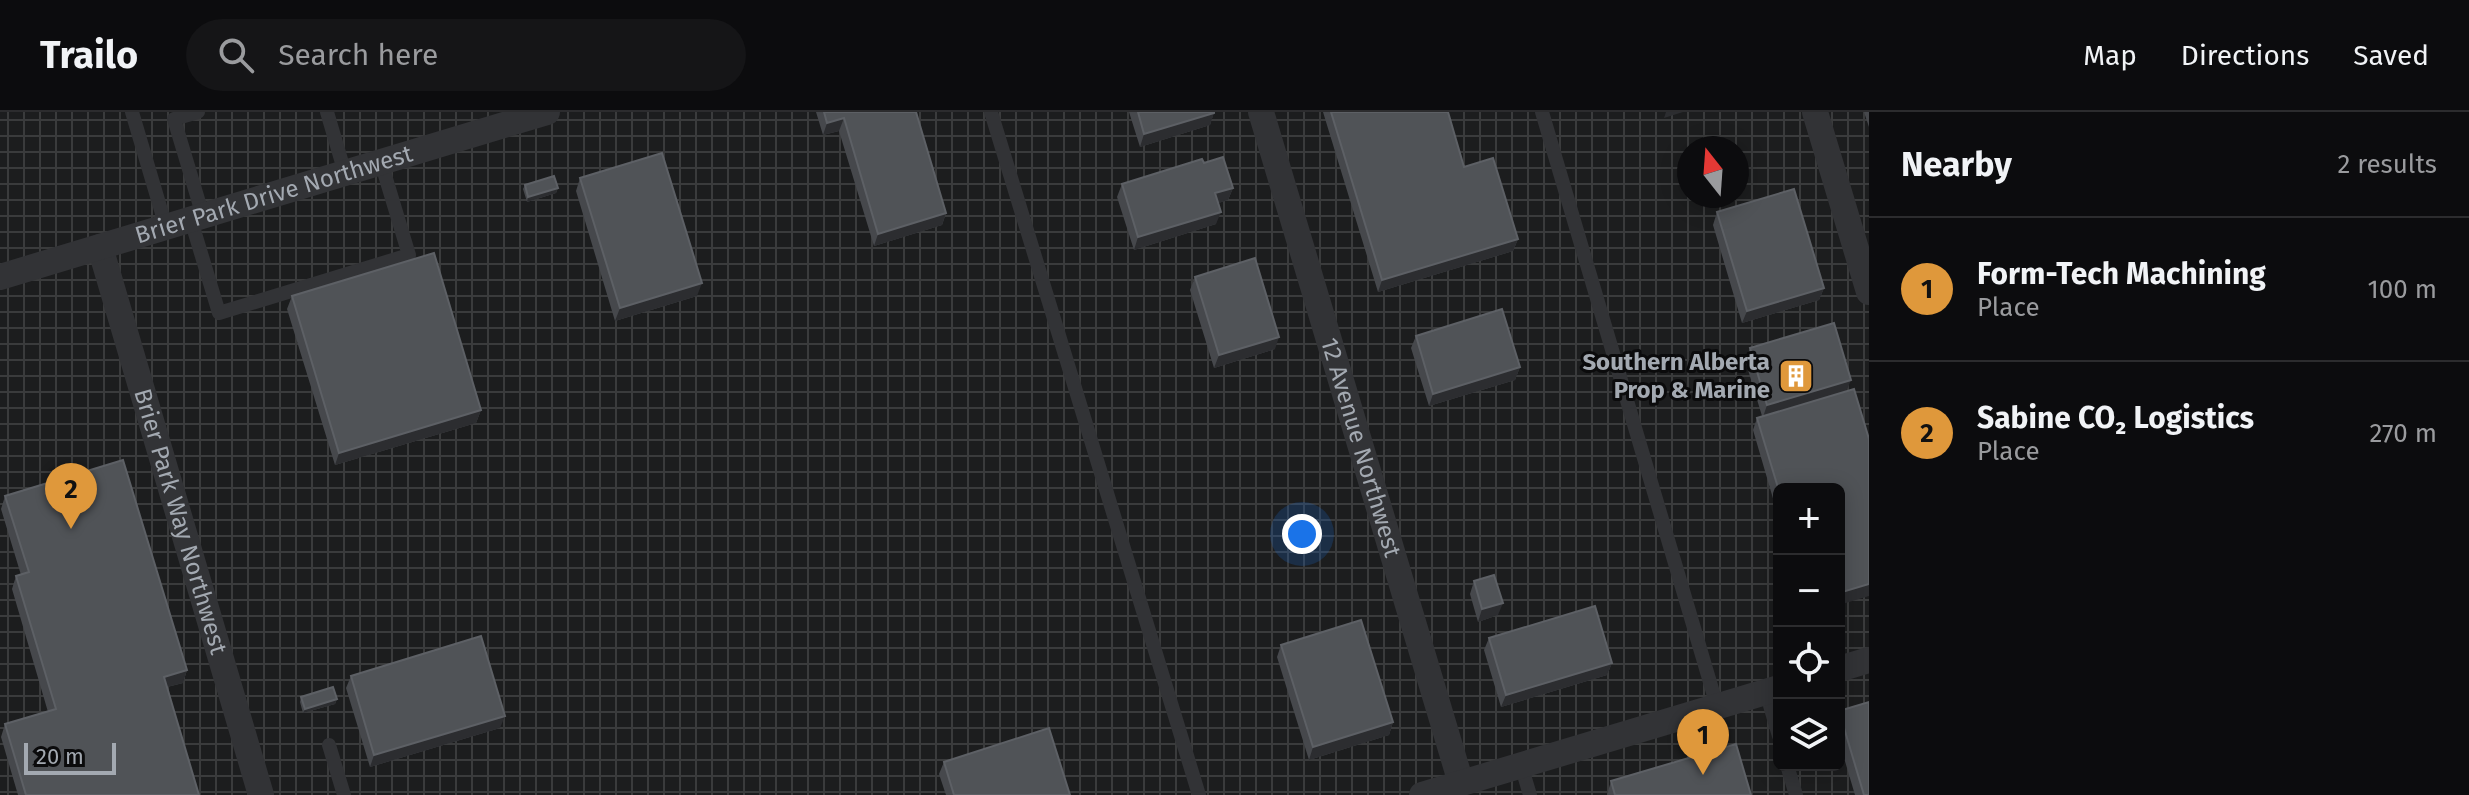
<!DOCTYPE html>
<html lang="en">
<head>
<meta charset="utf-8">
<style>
	body { margin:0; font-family:"Fira Sans",sans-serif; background:#151517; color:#f1f3f6 }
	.controls { position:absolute; right:24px; bottom:24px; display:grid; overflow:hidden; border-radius:12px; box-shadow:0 4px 20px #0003 }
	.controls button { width:72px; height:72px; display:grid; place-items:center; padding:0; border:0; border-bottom:2px solid #2c2c2e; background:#0c0c0e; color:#f1f3f6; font:40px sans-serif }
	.compass { position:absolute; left:1677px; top:24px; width:72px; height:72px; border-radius:50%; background:#0c0c0e; box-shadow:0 4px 20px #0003; rotate:343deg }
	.scale { position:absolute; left:24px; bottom:20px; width:92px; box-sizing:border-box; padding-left:8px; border:4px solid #a3a9b1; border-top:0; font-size:22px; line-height:28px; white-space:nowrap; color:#a3a9b1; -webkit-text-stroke:6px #0b0b0c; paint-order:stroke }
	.you { position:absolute; left:1302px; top:422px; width:28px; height:28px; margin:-20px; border:6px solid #fff; border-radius:50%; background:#1a73e8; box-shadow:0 0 0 12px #1a73e833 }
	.badge { display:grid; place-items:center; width:52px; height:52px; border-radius:50%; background:#df983b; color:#111; font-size:26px; font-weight:700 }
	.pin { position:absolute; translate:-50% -66px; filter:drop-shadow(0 2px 4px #0008) }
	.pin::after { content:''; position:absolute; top:42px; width:28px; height:24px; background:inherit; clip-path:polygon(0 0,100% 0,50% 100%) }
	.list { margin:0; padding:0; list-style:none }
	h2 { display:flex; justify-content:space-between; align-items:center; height:104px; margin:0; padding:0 32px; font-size:34px }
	h2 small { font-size:26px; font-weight:400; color:#9a9b9e }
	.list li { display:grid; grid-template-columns:52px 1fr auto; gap:24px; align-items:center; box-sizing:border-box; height:144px; padding:0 32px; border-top:2px solid #2c2c2e }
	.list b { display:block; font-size:30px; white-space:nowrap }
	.list p { margin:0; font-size:26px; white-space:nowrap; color:#9a9b9e }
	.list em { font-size:26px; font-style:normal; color:#9a9b9e }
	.icon { flex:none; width:44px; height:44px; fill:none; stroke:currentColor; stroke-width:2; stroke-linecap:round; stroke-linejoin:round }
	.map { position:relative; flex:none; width:1869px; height:683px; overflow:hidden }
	header { display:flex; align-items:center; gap:48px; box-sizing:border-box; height:112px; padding:0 40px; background:#0c0c0e; border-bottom:2px solid #2c2c2e }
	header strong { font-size:38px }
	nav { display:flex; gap:44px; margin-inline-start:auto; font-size:28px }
	.search { width:560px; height:72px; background:#151517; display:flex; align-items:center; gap:20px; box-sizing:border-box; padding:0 28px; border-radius:44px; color:#9a9b9e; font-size:30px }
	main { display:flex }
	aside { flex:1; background:#0c0c0e }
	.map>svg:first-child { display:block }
</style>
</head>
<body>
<header>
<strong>Trailo</strong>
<div class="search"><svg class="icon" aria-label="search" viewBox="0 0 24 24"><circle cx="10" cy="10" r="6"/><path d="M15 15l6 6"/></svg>Search here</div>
<nav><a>Map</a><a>Directions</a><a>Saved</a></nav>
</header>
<main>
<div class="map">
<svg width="1869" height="683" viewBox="0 0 1869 683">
	<defs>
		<pattern id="industrial-grid" width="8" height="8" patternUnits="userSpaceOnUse" patternTransform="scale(2)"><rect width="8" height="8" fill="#1c1d1e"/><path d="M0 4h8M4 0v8" fill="none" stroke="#3a3b3c"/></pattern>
	</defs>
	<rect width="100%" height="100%" fill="#101012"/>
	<path fill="url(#industrial-grid)" fill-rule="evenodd" d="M0,0H1869V683H0ZM1689,36H1737V84H1689ZM1779,377H1839V653H1779Z"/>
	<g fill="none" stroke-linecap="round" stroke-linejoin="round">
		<path stroke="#323336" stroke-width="14" d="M132,0L166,115
			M198,0L174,7L203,104
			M327,0L345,61
			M991,0L1199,683
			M1542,0L1717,594
			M191,108L219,201L409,143L381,50
			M1766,580L1779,624
			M329,633L344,683
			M1521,653L1530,683
			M1787,653L1796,683"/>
		<g stroke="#323336" stroke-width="26">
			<path id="s1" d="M1261,0L1461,671"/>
			<path d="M1815,0L1869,180"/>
			<path id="s2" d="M100,135L261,683"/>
			<path id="s3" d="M0,165L547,0"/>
			<path d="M1839,557L1869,548"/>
			<path d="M1422,683L1779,576"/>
		</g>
	</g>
	<path fill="#46484c" d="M816,0H916L946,101L942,113L874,134L839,19L823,23Z
		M1129,0H1214L1210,13L1140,35Z
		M1323,0H1448L1464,55L1518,127L1513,139L1378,180Z
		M1864,0H1869V15Z
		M1204,51L1233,76L1228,88L1218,91L1216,112L1134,138L1117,85L1122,72Z
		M580,66L697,184L615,209L576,79Z
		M525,73L558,76L556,81L527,90L523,77Z
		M1717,100L1824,176L1819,188L1742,211L1713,113Z
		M1195,165L1275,237L1214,256L1190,178Z
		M292,184L481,298L476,311L335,353L287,197Z
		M1416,224L1520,255L1515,268L1429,294L1411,236Z
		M1750,236L1847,279L1839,377H1779V407L1753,318L1757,306L1762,304L1745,248Z
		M5,384L187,558L183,571L167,575L199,683H18L1,625L5,612L48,600L12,477L16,464L21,463L1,397Z
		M1474,469L1498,503L1478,510L1470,482Z
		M1489,526L1612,551L1607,563L1501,595L1484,538Z
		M1281,533L1393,610L1389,623L1309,648L1277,545Z
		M351,564L500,616L370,655L346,576Z
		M301,585L337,587L335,592L303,601L300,590Z
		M1839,599L1869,683H1855L1839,629Z
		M944,650L1070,683H946L939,662Z
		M1611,669L1751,683H1607Z"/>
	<path fill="#2c2d30" d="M1666,0H1683L1664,6Z
		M1214,1L1210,13L1140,35L1144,22Z
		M844,6L839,19L823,23L827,11Z
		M558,76L556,81L527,90L528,85Z
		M1233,76L1228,88L1210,94L1215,81Z
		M1221,100L1216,112L1134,138L1138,125Z
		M946,101L942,113L874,134L878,122Z
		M1518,127L1513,139L1378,180L1382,168Z
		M702,171L697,184L615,209L620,196Z
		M1824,176L1819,188L1742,211L1747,199Z
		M1279,225L1275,237L1214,256L1219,243Z
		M1520,255L1515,268L1429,294L1433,282Z
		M1851,268L1846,280L1763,305L1767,293Z
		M481,298L476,311L335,353L339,341Z
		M1869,472V484L1839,493V481Z
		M1503,491L1498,503L1478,510L1482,497Z
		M1612,551L1607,563L1501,595L1506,583Z
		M187,558L183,571L159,577L164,565Z
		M337,587L335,592L303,601L305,597Z
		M505,604L500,616L370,655L374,643Z
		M1393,610L1389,623L1309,648L1313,635Z"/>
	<path fill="#505357" stroke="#5d6065" stroke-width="2" d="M824,0H916L946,101L878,122L844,6L827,11Z
		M1138,0H1214V1L1144,22Z
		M1331,0H1448L1464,55L1493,46L1518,127L1382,168Z
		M662,41L702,171L620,196L580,66Z
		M1223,45L1233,76L1215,81L1221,100L1138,125L1122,72L1202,47L1204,51Z
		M554,64L558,76L528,85L525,73Z
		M1794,77L1824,176L1747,199L1717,100Z
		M434,141L481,298L339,341L292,184Z
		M1255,146L1279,225L1219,243L1195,165Z
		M1502,197L1520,255L1433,282L1416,224Z
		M1834,211L1851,268L1767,293L1750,236Z
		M1854,277L1869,327V472L1839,481V377H1779V379L1757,306Z
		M123,348L187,558L164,565L199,683H26L5,612L56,597L16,464L29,460L5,384Z
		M1494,463L1503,491L1482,497L1474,469Z
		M1595,494L1612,551L1506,583L1489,526Z
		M1361,508L1393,610L1313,635L1281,533Z
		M481,524L505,604L374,643L351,564Z
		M333,575L337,587L305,597L301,585Z
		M1869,590V683H1864L1839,599Z
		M1049,616L1070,683H954L944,650Z
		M1736,632L1751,683H1615L1611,669Z"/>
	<defs>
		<g id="building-square" transform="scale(1.8)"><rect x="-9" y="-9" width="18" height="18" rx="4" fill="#df983b" stroke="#0b0b0c"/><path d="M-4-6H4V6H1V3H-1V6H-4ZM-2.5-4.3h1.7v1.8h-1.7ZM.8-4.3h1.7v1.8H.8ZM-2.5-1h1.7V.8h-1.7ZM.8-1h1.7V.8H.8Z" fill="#fff"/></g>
	</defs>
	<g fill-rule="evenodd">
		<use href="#building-square" x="1796" y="264"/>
	</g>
	<g text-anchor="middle" stroke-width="6" stroke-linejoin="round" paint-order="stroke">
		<g font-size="24" fill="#a3a9b1" stroke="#0b0b0c">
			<text dy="8" stroke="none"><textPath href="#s3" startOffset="286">Brier Park Drive Northwest</textPath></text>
			<text dy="8" stroke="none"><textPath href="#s1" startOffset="350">12 Avenue Northwest</textPath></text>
			<text dy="8" stroke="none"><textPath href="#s2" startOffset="286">Brier Park Way Northwest</textPath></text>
		</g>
		<g font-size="24" font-weight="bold" fill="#a3a9b1" stroke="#0b0b0c" text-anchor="end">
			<text x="1770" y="258">Southern Alberta<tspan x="1770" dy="28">Prop &amp; Marine</tspan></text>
		</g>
	</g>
</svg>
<div class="controls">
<button>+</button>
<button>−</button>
<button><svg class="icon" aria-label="locate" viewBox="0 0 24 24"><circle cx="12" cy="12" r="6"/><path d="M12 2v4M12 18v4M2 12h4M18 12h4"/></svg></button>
<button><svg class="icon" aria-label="layers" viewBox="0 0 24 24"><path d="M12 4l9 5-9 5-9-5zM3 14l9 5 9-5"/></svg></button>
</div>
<svg class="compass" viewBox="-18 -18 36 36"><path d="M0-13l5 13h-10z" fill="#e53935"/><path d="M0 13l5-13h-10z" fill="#9a9b9e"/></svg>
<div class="scale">20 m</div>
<div class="you"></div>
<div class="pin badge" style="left:1703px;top:663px">1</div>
<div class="pin badge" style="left:71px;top:417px">2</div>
</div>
<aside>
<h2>Nearby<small>2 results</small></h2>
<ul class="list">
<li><span class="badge">1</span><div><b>Form-Tech Machining</b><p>Place</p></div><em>100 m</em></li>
<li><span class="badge">2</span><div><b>Sabine CO₂ Logistics</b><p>Place</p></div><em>270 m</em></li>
</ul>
</aside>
</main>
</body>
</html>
